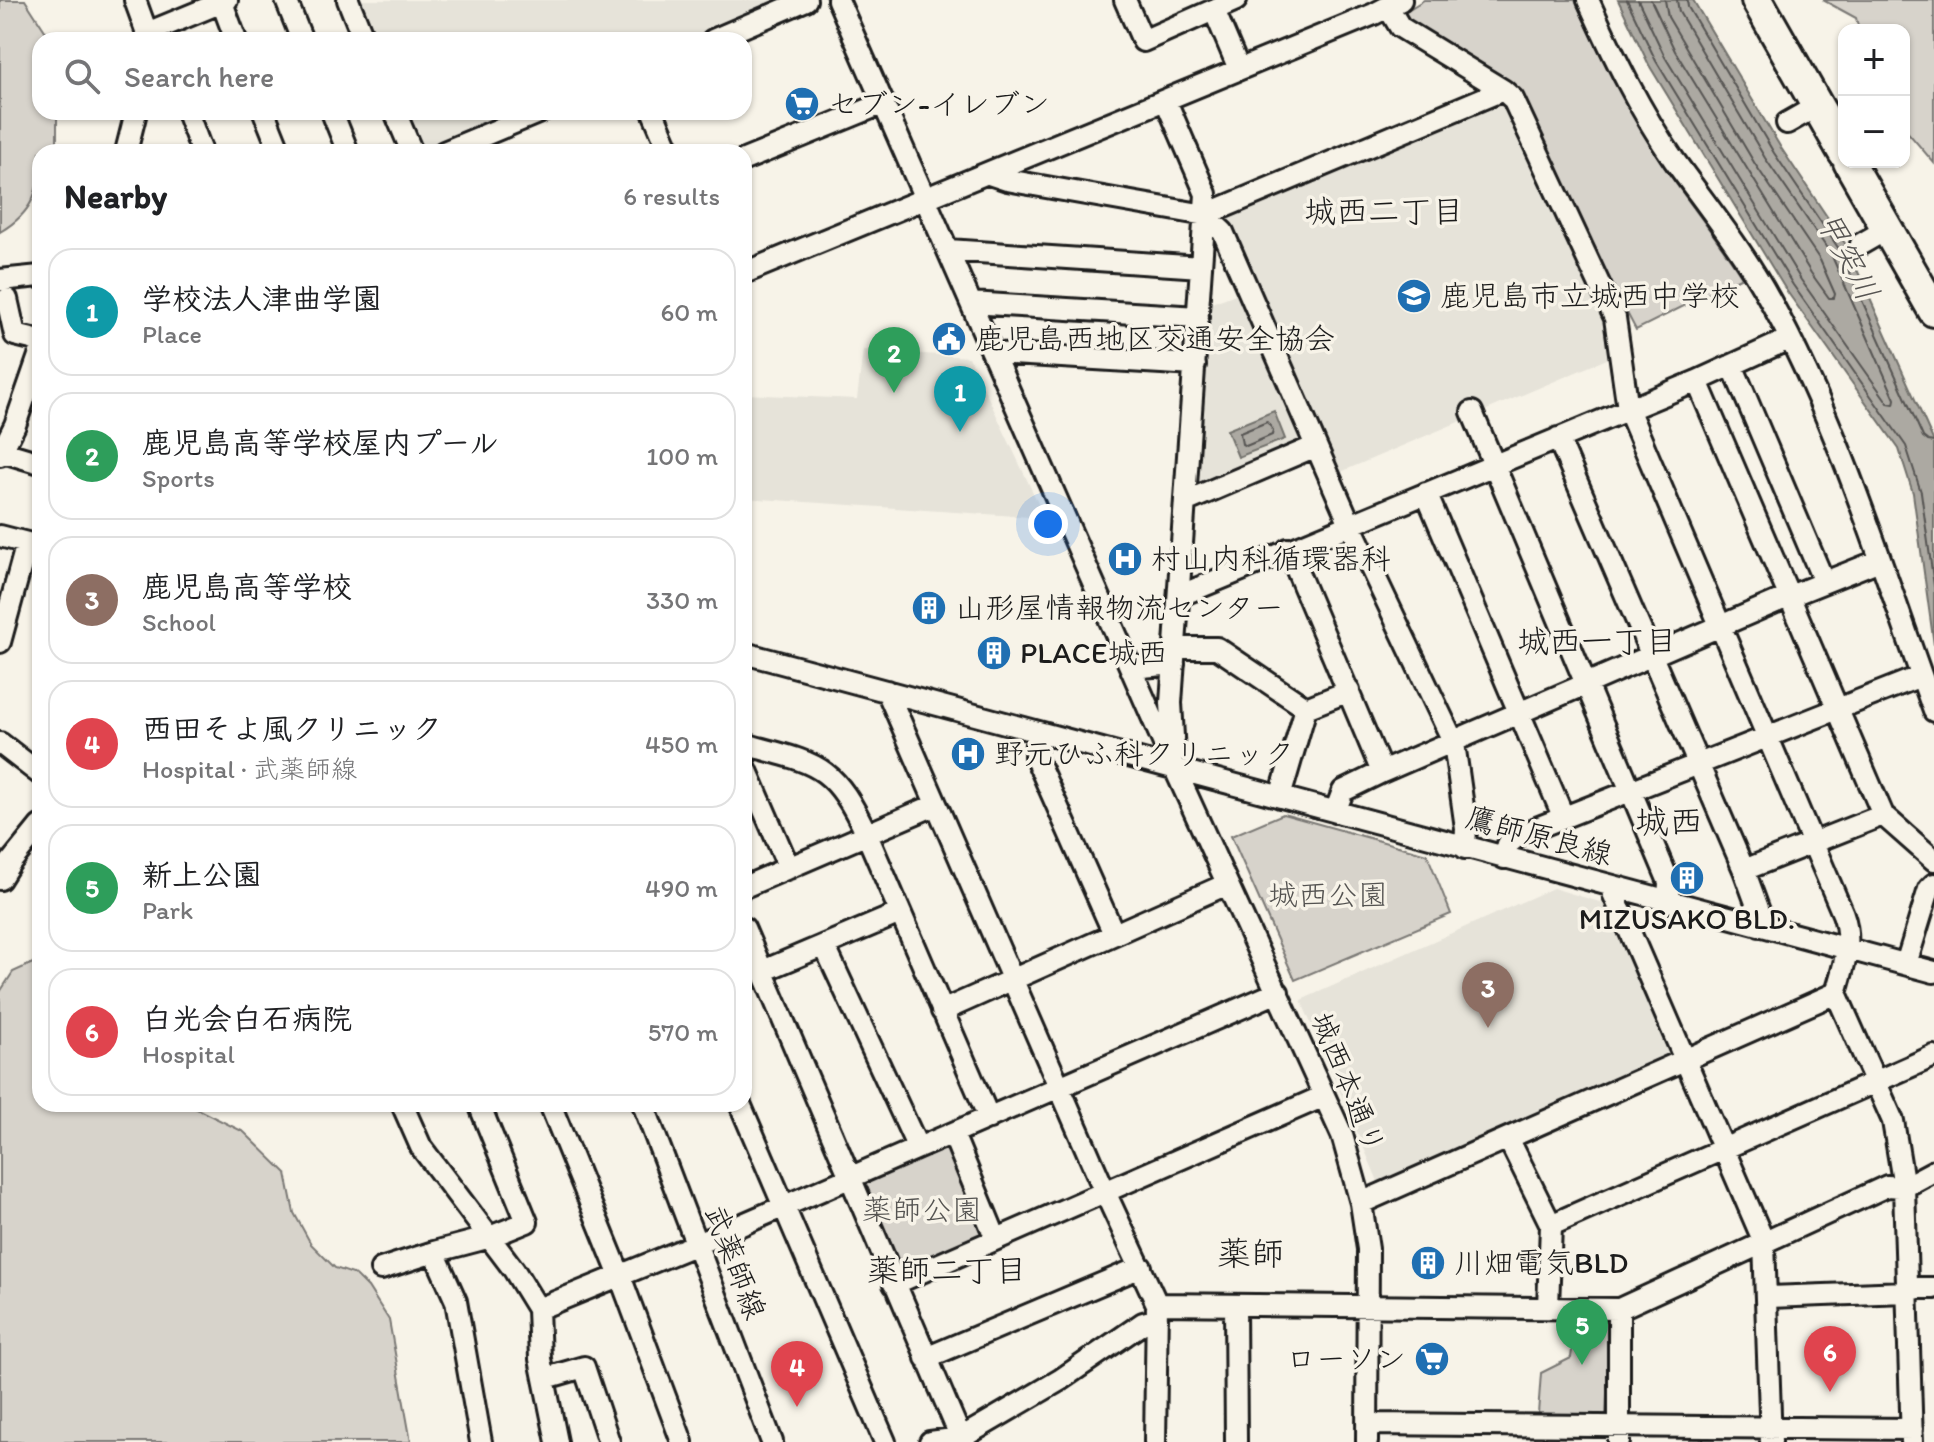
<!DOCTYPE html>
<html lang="en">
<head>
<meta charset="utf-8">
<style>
	body { margin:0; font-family:Itim,"Klee One",sans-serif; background:#f2f2f2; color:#202124 }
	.controls { position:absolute; right:24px; top:24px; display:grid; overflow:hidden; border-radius:16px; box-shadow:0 2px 6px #0004 }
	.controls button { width:72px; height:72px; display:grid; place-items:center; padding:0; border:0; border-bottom:2px solid #e0e0e0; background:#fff; color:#202124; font:40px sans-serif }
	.you { position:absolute; left:1048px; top:524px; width:28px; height:28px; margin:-20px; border:6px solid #fff; border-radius:50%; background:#1a73e8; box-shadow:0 0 0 12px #1a73e833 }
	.badge { display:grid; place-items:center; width:52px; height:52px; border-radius:50%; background:#1a73e8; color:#fff; font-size:26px; font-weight:700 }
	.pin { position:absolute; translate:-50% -66px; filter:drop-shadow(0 2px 4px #0008) }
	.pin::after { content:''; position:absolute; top:42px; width:28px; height:24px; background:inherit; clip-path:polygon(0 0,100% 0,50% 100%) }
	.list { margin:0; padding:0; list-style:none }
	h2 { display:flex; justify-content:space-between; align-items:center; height:104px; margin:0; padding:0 32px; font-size:34px }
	h2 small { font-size:26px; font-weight:400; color:#757577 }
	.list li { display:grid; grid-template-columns:52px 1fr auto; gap:24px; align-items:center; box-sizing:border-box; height:128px; margin:0 16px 16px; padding:0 16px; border:2px solid #e0e0e0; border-radius:24px }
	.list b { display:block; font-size:30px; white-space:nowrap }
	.list p { margin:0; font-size:26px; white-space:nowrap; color:#757577 }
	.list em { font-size:26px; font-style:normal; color:#757577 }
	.icon { flex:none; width:44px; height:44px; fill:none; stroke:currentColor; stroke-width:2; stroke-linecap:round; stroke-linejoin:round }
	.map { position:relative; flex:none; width:1934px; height:1442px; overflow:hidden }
	.search { position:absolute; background:#fff; box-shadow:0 2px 6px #0004; left:32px; top:32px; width:720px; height:88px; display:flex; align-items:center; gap:20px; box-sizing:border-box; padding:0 28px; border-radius:24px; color:#757577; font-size:30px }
	.panel { position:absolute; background:#fff; box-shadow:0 2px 6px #0004; left:32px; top:144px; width:720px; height:968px; border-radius:24px }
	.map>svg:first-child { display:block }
</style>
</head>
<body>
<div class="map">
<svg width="1934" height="1442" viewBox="0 0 1934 1442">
	<rect width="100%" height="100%" fill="#f7f3e8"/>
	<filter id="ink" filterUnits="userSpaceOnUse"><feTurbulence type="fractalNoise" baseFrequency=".0125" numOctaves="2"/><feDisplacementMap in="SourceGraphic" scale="16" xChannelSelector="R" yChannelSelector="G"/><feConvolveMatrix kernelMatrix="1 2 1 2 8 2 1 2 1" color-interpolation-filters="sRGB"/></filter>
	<g filter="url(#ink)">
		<path fill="#e6e3d9" d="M354,0H772L774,3L686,40H371Z
			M1494,101L1507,103L1609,321L1614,356L1336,474L1321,439L1194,488L1206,305L1255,287L1224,214Z
			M401,112H513L424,150L416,148Z
			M863,350L969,357L1045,518L744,498V394L857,399Z
			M1553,888L1613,906L1673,1057L1380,1186L1301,1000Z"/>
		<path fill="#d7d3cb" stroke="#7a7874" stroke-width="2" d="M0,0H25L51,40H40V112H57V144L54,152H40C40,190 34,212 0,232Z
			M1424,0H1575C1600,56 1628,110 1661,162C1687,201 1717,237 1742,277L1636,330L1507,84L1404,23L1406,11Z
			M1823,0H1934V163L1904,128V30H1859L1856,18Z
			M1283,814L1427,854L1451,914L1295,980L1231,836Z
			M35,962H40V1104H187L244,1132L286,1173L294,1213L311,1244L335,1268L356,1275L368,1287L389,1320L411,1442H0V992L13,972Z
			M946,1146L983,1239L900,1273L861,1184Z
			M1576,1319L1610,1320L1606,1417L1538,1414L1541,1373L1571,1358Z"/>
		<path fill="#aca9a2" stroke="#72716c" stroke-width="2" d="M1618,0H1693L1781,148L1846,245L1934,442V645L1913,493L1899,449L1786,290L1649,65Z
			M1274,411L1285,439L1238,457L1227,430Z"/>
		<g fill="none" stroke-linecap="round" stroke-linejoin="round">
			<path stroke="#565452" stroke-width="2" d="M1627,0L1656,61L1793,285L1906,446L1921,492L1934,586
				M1638,0L1665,57L1801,280L1888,403L1894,404L1895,399L1831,254L1765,158L1679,12L1677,0
				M1651,0L1675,51L1811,273L1829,298H1834L1835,294L1820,260L1755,164L1668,17L1665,0
				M1687,0L1688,7L1774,153L1839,249L1923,437L1928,441L1934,442
				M1267,422L1273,430L1272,435L1246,446L1242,444L1240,433Z"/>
			<g stroke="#1c1c1c" stroke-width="26">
				<path id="minor" d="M135,0L147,33V40
					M221,0L236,40
					M286,0L302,40
					M348,0L364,40
					M838,0L1175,769L1342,1135L1361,1203L1368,1249L1367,1442
					M1125,0L1143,41L1236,0
					M1588,0C1613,55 1640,111 1674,160C1707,206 1743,250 1770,300C1841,429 1884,574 1934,711
					M1214,10L1239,69
					M147,33L227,0
					M713,40L806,0
					M1166,101L1206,194L1171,703L1174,753
					M187,112L202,152
					M264,112L280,152
					M332,112L348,152
					M395,112L412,152
					M653,112L670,152
					M1787,123L1817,106
					M126,152L136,112
					M444,152L540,112
					M744,160L884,103
					M989,174L1007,180L1205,215L1503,90
					M1205,215L1223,232L1350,524L1454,743L1466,828L1465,848
					M1861,244L1887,229
					M948,250L1201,267
					M744,273L1374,14L1401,0
					M0,280L40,276
					M7,299L15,335L40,341
					M971,303L1198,317
					M993,353L1195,365
					M1732,365L1824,582
					M1697,381L1883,815L1934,860
					M1472,412L1669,882L1668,902
					M1558,438L1744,870L1759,911L1760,926
					M0,451L40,463
					M0,455L15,425L40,353
					M1426,493L1563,816
					M1187,501L1316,446
					M0,536L39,546
					M1288,549L1382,772
					M1179,596L1697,381L1789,339
					M0,642L27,543
					M1175,648H1217L1306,708
					M744,653L1934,972
					M1132,668L1174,664
					M887,691L1105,1192L1157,1304L1155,1442
					M1037,732L1035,756L1114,934
					M0,743L40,774
					M744,744C817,764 833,762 867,835L989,1118
					M744,764L789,868
					M1280,797L1306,708L1349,691
					M1335,812L1343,791L1382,772L1790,596L1880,560
					M1504,858L1508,844L1519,835L1921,676
					M1744,870L1883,815
					M0,879L10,863L40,826
					M1610,886L1764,1242L1771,1442
					M744,887L935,805
					M744,928L961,1438
					M824,945L918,1148
					M1906,964L1929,889L1934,884
					M763,971L900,913
					M1836,993L1893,1121L1904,1187L1912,1442
					M942,1011L1227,884
					M402,1104L421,1147L514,1270L538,1309L540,1359L557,1442
					M479,1104L527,1222L487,1238L434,1252L456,1301L481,1442
					M550,1104L620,1276L682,1442
					M643,1104L772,1442
					M740,1104L885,1442
					M953,1134L996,1239
					M1508,1138L1551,1225
					M1361,1203L1836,993C1844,965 1853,942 1843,914L1628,409L1615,318L1513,99L1503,90L1400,27L1388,7
					M381,1269L434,1252
					M894,1284L1324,1096
					M1768,1297L1906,1292L1918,1288H1934
					M1157,1304L1619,1309L1887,1186L1904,1187L1934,1171
					M1235,1305L1236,1442
					M1548,1307L1551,1225L1934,1056
					M538,1309L697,1244L1278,992
					M926,1358L1141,1267
					M546,1378L584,1367L609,1442
					M1367,1424L1912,1429
					M930,1442L961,1438L1060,1380L1143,1323L1157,1319
					M1619,1442V1309"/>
			</g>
			<g stroke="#1c1c1c" stroke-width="36">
				<path id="highway" d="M1757,0L1844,153
					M1849,162L1934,311"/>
			</g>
			<use href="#minor" stroke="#f7f3e8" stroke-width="20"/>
			<use href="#highway" stroke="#f7f3e8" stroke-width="30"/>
		</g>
	</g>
	<defs>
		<g id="supermarket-disc" transform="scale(1.8)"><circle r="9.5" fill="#1f6fb2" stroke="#f7f3e8"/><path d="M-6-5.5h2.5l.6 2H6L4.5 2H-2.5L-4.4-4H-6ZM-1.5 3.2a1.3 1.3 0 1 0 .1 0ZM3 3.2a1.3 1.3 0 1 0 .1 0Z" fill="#fff"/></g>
		<g id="school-disc" transform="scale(1.8)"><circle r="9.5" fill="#1f6fb2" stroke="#f7f3e8"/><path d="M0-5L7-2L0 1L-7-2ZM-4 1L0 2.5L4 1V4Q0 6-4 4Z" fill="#fff"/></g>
		<g id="civic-disc" transform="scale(1.8)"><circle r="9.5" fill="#1f6fb2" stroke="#f7f3e8"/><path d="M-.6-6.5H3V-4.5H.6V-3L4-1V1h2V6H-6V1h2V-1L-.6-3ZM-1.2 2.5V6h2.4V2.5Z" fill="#fff"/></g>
		<g id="hospital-disc" transform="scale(1.8)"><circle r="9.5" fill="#1f6fb2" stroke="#f7f3e8"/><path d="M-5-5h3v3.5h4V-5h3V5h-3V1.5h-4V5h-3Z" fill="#fff"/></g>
		<g id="building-disc" transform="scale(1.8)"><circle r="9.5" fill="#1f6fb2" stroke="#f7f3e8"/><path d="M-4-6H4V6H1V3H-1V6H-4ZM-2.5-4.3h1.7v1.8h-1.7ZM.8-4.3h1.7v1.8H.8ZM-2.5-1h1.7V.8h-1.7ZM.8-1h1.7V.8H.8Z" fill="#fff"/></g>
	</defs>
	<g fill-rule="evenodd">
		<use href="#supermarket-disc" x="802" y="104"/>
		<use href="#school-disc" x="1414" y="296"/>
		<use href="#civic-disc" x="949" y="339"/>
		<use href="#hospital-disc" x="1125" y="559"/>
		<use href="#building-disc" x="929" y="608"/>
		<use href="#building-disc" x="994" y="653"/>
		<use href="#hospital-disc" x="968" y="754"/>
		<use href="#building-disc" x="1687" y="878"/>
		<use href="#building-disc" x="1428" y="1263"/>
		<use href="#supermarket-disc" x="1432" y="1359"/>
	</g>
	<g text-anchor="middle" stroke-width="7" stroke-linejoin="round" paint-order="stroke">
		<g font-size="30" fill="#1c1c1c" stroke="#f7f3e8" text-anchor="start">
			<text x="828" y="114">セブン-イレブン</text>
			<text x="1440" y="306">鹿児島市立城西中学校</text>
			<text x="975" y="349">鹿児島西地区交通安全協会</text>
			<text x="1151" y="569">村山内科循環器科</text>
			<text x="955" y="618">山形屋情報物流センター</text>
			<text x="1020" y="663">PLACE城西</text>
			<text x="994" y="764">野元ひふ科クリニック</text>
			<text x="1687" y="929" text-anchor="middle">MIZUSAKO BLD.</text>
			<text x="1454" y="1273">川畑電気BLD</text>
			<text x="1406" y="1369" text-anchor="end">ローソン</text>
		</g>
		<g font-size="30" fill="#1c1c1c" stroke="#f7f3e8">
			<text transform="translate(1539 836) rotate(15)" y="10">鷹師原良線</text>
			<text transform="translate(1348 1083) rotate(68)" y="10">城西本通り</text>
			<text transform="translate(735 1262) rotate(69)" y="10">武薬師線</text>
		</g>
		<g font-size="30" fill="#545351" stroke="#f7f3e8">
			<text x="1328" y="905">城西公園</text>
			<text x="922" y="1220">薬師公園</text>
		</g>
		<g font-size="32" fill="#1c1c1c" stroke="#f7f3e8">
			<text x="1384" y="222">城西二丁目</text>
			<text x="1597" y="652">城西一丁目</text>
			<text x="947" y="1281">薬師二丁目</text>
		</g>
		<g font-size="32" font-style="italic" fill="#565452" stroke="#f7f3e8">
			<text transform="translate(1848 256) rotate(62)" y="11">甲突川</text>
		</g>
		<g font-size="34" fill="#1c1c1c" stroke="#f7f3e8">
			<text x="1669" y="833">城西</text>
			<text x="1251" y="1265">薬師</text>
		</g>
	</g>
</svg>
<div class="controls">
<button>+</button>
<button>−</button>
</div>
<div class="you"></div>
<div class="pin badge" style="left:960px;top:432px;background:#0f9aa8">1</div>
<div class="pin badge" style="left:894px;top:393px;background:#2e9e5b">2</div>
<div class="pin badge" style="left:1488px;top:1028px;background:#8d6e63">3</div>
<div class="pin badge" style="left:797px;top:1407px;background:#e0444e">4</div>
<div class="pin badge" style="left:1582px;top:1365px;background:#2e9e5b">5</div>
<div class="pin badge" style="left:1830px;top:1392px;background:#e0444e">6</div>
<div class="search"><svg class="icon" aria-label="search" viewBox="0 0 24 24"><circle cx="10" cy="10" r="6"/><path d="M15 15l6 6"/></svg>Search here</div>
<section class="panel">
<h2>Nearby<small>6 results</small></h2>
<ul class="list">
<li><span class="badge" style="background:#0f9aa8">1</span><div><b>学校法人津曲学園</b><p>Place</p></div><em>60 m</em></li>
<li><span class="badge" style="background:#2e9e5b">2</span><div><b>鹿児島高等学校屋内プール</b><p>Sports</p></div><em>100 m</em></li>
<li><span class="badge" style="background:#8d6e63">3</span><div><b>鹿児島高等学校</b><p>School</p></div><em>330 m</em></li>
<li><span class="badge" style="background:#e0444e">4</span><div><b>西田そよ風クリニック</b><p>Hospital · 武薬師線</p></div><em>450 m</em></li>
<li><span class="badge" style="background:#2e9e5b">5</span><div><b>新上公園</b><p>Park</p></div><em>490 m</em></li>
<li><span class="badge" style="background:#e0444e">6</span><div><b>白光会白石病院</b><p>Hospital</p></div><em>570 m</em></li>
</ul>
</section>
</div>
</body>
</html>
